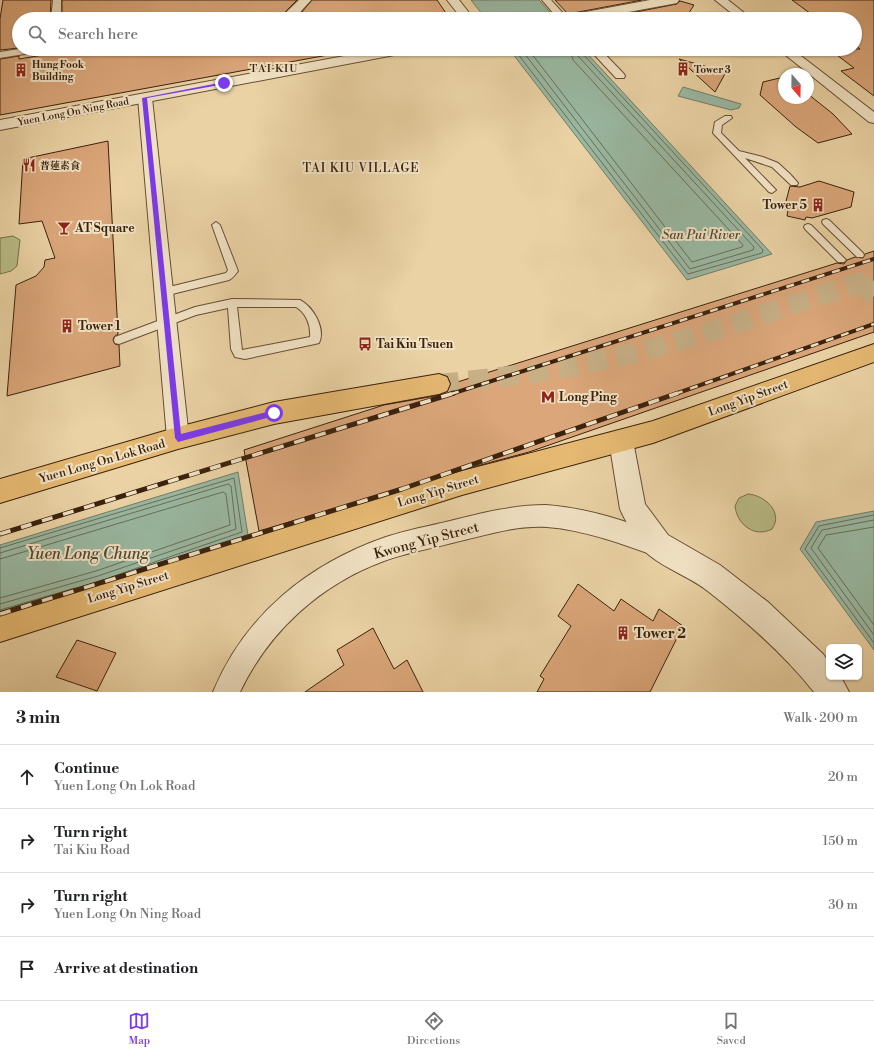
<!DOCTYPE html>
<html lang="en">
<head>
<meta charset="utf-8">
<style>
	body { margin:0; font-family:"Libre Bodoni","Noto Serif TC",serif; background:#f2f2f2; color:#202124 }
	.controls { position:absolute; right:12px; bottom:12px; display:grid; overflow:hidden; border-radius:6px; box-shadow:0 1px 3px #0004 }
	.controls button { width:36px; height:36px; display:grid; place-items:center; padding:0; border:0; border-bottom:1px solid #e0e0e0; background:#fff; color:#202124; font:20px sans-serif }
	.compass { position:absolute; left:778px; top:68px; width:36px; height:36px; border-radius:50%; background:#fff; box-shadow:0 1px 3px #0004; rotate:160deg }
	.stop { position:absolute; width:12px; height:12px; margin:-9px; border:3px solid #7c3aed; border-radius:50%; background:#fff }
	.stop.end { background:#7c3aed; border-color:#fff; box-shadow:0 1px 4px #0008 }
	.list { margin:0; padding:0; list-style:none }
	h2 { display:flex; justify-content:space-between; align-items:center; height:52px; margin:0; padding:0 16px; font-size:17px }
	h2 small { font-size:13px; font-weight:400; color:#757577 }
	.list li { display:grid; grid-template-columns:26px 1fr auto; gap:12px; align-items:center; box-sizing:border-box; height:64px; padding:0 16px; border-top:1px solid #e0e0e0 }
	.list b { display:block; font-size:15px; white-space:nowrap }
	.list p { margin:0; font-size:13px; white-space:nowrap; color:#757577 }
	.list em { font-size:13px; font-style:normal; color:#757577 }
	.icon { flex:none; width:22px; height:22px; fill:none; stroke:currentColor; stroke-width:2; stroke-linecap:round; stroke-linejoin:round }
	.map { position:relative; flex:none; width:874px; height:692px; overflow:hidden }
	.search { position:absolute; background:#fff; box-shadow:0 1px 3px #0004; left:12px; right:12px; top:12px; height:44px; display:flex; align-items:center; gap:10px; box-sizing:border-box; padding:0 14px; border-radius:22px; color:#757577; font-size:15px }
	.sheet { height:308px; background:#fff }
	nav { display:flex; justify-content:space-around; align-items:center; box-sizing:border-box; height:56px; border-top:1px solid #e0e0e0; background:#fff; font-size:11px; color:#757577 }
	nav a { display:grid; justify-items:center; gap:2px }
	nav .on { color:#7c3aed }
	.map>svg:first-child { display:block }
</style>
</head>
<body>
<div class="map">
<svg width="874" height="692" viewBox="0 0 874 692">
	<rect width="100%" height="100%" fill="#ead2a4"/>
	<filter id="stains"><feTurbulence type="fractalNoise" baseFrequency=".005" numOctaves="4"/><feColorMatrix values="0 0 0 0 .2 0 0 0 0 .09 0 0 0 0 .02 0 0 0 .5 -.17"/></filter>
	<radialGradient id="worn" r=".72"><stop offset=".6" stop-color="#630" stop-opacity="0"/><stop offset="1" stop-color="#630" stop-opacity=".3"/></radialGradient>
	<path fill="#b8bb85" stroke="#7a6e49" d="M13,236L20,240L17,266L11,271L0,274V238Z
		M748,494C764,495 784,512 772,529C755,538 737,525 735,506L739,498Z"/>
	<path fill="#99b8a2" stroke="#737c66" d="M471,0H539L556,19H486Z
		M509,49H583L772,254L687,280Z
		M683,87L741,104L739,108L731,110L678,96Z
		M238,472L248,535L100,585L0,614V545Z
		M874,511V650L800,549L816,522Z"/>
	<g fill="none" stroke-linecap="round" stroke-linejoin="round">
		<path stroke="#6a6d58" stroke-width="1" d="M514,49L688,274L762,253L763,250L582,53L581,49
			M521,49L690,269L753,250L754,247L578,56L576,49
			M528,49L692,262L742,247L743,245L573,60L570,49
			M874,515L819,526L805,549L874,643
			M874,520L822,530L811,548L874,635
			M874,527L826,535L818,548L874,625
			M0,548L234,478L242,532L111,577
			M0,553L228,484L231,486L236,529L98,576L0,604
			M0,559L223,492L226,494L230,525L96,571L0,598
			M0,610L75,588"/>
	</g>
	<path fill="#daa67a" stroke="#3b220d" d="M3,0H51L50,19H19V48L0,50V19Z
		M62,0H297L278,19H62Z
		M312,0H437L450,19H296Z
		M555,0H642L568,14Z
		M792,0H874V96L841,71L854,68L829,49H860L855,45V19H818Z
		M680,1L694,5L685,19H599L677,4Z
		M79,49H361L0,115V59L19,56V59Z
		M679,59L726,72L715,92Z
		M784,77V98H808V94L833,114L852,134L818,143L796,127L760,95L763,82Z
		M108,141L118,334L114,337L113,340L115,344L119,345L120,366L7,396L16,285L36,276L44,267L45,260L55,258L42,221L19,224L23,159Z
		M819,181L854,192L851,207L812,218L806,217L805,220L787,216L788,210L784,209L790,186L800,187Z
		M874,251V332L529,452L462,470L259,531L244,450L384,405L440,395L448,392L451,384L837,263L844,264L847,260L855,257L863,258L865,254Z
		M578,584L614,611L621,599L653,621L659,609L683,626L650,692H537L544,679L540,676L571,626L558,616Z
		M373,628L394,669L407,660L423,692H305L344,665L337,650Z
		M77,640L116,653L97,691L56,677Z"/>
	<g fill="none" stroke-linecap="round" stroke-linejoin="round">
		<path stroke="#c7af86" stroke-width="20" stroke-dasharray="20 10" stroke-linecap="butt" d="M861,282L874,296"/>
		<path stroke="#c7af86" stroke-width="20" stroke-dasharray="20 10" stroke-linecap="butt" d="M439,384C494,378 550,372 604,360C696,340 784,306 874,278"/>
		<g stroke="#674e33" stroke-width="2">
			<path id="service" d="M725,116H731L732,118L722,125L721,133L739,151L763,157L778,163L790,174L798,183L797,185H791L772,167L745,158L776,190L772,193L769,192L713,133L715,122Z
				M826,219L829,220L863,253L864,255L863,257H857L823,224L822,222L823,220Z
				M216,222L220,225L238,271C235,275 233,278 229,280L164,296L161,295L159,292L161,289L226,273L228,270L212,225Z
				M808,224L811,225L846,260L844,262H838L805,229L804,227L805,225Z
				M232,299L300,300C313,307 326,328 319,343L315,344L245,359L235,357L231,349L228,308L196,315L119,344L115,343L114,340L115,337L195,307ZM237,307H296C306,313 311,325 310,337L242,350Z"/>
		</g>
		<g stroke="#674e33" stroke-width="2">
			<path id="pedestrian" d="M53,0H61V19H51Z
				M542,0H551L562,12L557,15L554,14Z
				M19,49H42L37,52L0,58V52Z
				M589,49H600L624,74L625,76L624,78H616Z"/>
		</g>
		<g stroke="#674e33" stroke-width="2">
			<path id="minor" d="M299,0H311L294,19H279Z
				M447,0H459L474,19H462Z
				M715,0H728L752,19H739Z
				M778,49H792L874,112V123L869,122Z
				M145,94L150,95L152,98L189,438L185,445L178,448L171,445L167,438L138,98L140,95Z
				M546,505C587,508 628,521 666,537L670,545L666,553L658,557C622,544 585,530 547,527C515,525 483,536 452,543C429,549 406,553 384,561C321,584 269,631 240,692H213C245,615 308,564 386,537C407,530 429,526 450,521C482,513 513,505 546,505Z"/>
		</g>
		<g stroke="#674e33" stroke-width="2">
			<path id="tertiary" d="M650,0H679L677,3L672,4L591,19H562L564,16L569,15Z
				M382,49H412L410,52L405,53L0,130V120Z
				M621,430L630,433L633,441L645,504L668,535L720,565L768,602L823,654L829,662V677H841L849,692H814C784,654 747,622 709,592C691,577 667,570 649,555C641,548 624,519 620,509L609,441L612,433Z"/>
		</g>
		<g stroke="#3b220d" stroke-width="2">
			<path id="primary" d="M874,344V362L653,443L462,495L0,642V612L462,471L653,421Z
				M439,374L447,377L450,384L447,391L439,394L274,424L178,449L0,503V479L178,427L274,402Z"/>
		</g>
		<use href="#service" fill="#f1e2c4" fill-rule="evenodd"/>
		<use href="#pedestrian" fill="#f1e2c4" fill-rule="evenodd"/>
		<use href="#minor" fill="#f1e2c4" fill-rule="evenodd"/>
		<use href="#tertiary" fill="#f1e2c4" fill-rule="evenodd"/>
		<use href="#primary" fill="#e5b972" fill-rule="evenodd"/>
		<g stroke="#3b220d" stroke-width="4">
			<path id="rail-far1" d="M451,394L874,259
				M675,394L874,324"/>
		</g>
		<g stroke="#3b220d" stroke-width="5">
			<path id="rail" d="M0,534L454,393
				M0,614L402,489L678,393"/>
		</g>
		<use href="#rail-far1" stroke="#f1e2c4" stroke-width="2.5" stroke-dasharray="8" stroke-linecap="butt"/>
		<use href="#rail" stroke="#f1e2c4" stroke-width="3.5" stroke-dasharray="11" stroke-linecap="butt"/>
	</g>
	<path fill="#7c3aed" d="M224,82L225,84L147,98L181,434L274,410L277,413L274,416L178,442L175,438L142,98Z"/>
	<defs>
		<g id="building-bare" transform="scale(1.08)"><path d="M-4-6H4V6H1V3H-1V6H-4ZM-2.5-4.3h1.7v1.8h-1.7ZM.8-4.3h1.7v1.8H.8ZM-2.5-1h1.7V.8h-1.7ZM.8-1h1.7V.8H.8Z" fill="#8f2418" stroke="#f1e2c4" stroke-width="2.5" paint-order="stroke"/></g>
		<g id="restaurant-bare" transform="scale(1.08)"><path d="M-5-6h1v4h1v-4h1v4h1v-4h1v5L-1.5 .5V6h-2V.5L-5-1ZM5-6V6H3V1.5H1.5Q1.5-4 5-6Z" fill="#8f2418" stroke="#f1e2c4" stroke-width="2.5" paint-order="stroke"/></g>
		<g id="bar-bare" transform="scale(1.08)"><path d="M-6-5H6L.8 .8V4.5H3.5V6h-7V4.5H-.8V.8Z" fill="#8f2418" stroke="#f1e2c4" stroke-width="2.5" paint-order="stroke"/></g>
		<g id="bus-bare" transform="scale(1.08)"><path d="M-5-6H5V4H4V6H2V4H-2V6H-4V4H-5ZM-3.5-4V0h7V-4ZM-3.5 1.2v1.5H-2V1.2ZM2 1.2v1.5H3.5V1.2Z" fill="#8f2418" stroke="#f1e2c4" stroke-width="2.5" paint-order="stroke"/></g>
		<g id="metro-bare" transform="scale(1.08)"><path d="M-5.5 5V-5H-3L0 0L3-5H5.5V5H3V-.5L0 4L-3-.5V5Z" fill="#8f2418" stroke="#f1e2c4" stroke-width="2.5" paint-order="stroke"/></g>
	</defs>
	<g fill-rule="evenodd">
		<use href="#building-bare" x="683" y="69"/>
		<use href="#building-bare" x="21" y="70"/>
		<use href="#restaurant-bare" x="29" y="165"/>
		<use href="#building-bare" x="818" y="205"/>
		<use href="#bar-bare" x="64" y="228"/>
		<use href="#building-bare" x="67" y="326"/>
		<use href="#bus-bare" x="365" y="344"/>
		<use href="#metro-bare" x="548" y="397"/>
		<use href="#building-bare" x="623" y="633"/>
	</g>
	<g text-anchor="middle" stroke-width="4" stroke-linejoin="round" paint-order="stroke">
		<g font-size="10" font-weight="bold" fill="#3b220d" stroke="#f1e2c4" text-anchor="start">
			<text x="32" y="68">Hung Fook<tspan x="32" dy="12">Building</tspan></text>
			<text x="694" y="73">Tower 3</text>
			<text x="40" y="169">普蓮素食</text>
		</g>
		<g font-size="10" fill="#3b220d" stroke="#f1e2c4">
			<text transform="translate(73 111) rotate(-11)" y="4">Yuen Long On Ning Road</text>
		</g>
		<g font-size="11" letter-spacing="1" fill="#3b220d" stroke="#f1e2c4">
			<text x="274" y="72">TAI KIU</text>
		</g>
		<g font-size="12" letter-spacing="1" fill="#3b220d" stroke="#f1e2c4">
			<text x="361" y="172">TAI KIU VILLAGE</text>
		</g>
		<g font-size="12" font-weight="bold" fill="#3b220d" stroke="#f1e2c4" text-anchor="start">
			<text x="807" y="209" text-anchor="end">Tower 5</text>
			<text x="75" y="232">AT Square</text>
			<text x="78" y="330">Tower 1</text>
			<text x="376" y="348">Tai Kiu Tsuen</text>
			<text x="559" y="401">Long Ping</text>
		</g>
		<g font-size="12" fill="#3b220d" stroke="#f1e2c4">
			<text transform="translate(748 398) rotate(-20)" y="4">Long Yip Street</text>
			<text transform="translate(102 461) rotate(-16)" y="4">Yuen Long On Lok Road</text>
			<text transform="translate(438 491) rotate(-17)" y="4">Long Yip Street</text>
			<text transform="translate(128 587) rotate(-17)" y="4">Long Yip Street</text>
		</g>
		<g font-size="13" font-style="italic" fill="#524832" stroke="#f1e2c4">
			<text x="701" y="239">San Pui River</text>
		</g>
		<g font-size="14" fill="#3b220d" stroke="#f1e2c4">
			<text transform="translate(426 540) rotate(-15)" y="5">Kwong Yip Street</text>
		</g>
		<g font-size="14" font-weight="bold" fill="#3b220d" stroke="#f1e2c4" text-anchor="start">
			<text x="634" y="638">Tower 2</text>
		</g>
		<g font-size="16" font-style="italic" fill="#524832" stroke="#f1e2c4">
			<text x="88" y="559">Yuen Long Chung</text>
		</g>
	</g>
	<rect width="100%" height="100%" filter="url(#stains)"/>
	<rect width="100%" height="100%" fill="url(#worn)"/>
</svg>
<div class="controls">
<button><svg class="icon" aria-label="layers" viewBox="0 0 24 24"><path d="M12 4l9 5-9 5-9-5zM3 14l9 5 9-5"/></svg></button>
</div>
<svg class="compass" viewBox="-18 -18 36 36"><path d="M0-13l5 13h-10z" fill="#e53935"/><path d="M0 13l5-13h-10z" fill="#757577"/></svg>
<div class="stop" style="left:274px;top:413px"></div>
<div class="stop end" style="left:224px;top:83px"></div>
<div class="search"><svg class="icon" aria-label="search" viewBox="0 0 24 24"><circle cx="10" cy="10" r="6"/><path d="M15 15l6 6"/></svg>Search here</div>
</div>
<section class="sheet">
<h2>3 min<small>Walk · 200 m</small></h2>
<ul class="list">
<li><svg class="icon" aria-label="ahead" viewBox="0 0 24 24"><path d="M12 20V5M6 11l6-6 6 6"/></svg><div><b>Continue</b><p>Yuen Long On Lok Road</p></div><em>20 m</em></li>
<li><svg class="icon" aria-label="right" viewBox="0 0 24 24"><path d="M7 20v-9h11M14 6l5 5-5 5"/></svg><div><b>Turn right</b><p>Tai Kiu Road</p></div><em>150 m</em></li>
<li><svg class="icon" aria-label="right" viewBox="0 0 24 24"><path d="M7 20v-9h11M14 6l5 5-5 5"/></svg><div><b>Turn right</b><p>Yuen Long On Ning Road</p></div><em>30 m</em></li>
<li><svg class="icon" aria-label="arrive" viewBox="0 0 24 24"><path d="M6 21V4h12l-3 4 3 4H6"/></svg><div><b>Arrive at destination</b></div></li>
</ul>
</section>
<nav>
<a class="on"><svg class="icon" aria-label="map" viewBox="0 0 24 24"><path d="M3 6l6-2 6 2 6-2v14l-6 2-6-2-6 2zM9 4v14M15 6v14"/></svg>Map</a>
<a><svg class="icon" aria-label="directions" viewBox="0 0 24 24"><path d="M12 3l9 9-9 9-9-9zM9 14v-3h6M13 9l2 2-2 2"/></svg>Directions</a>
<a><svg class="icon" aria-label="saved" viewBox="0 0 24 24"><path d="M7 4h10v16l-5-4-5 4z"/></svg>Saved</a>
</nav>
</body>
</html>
